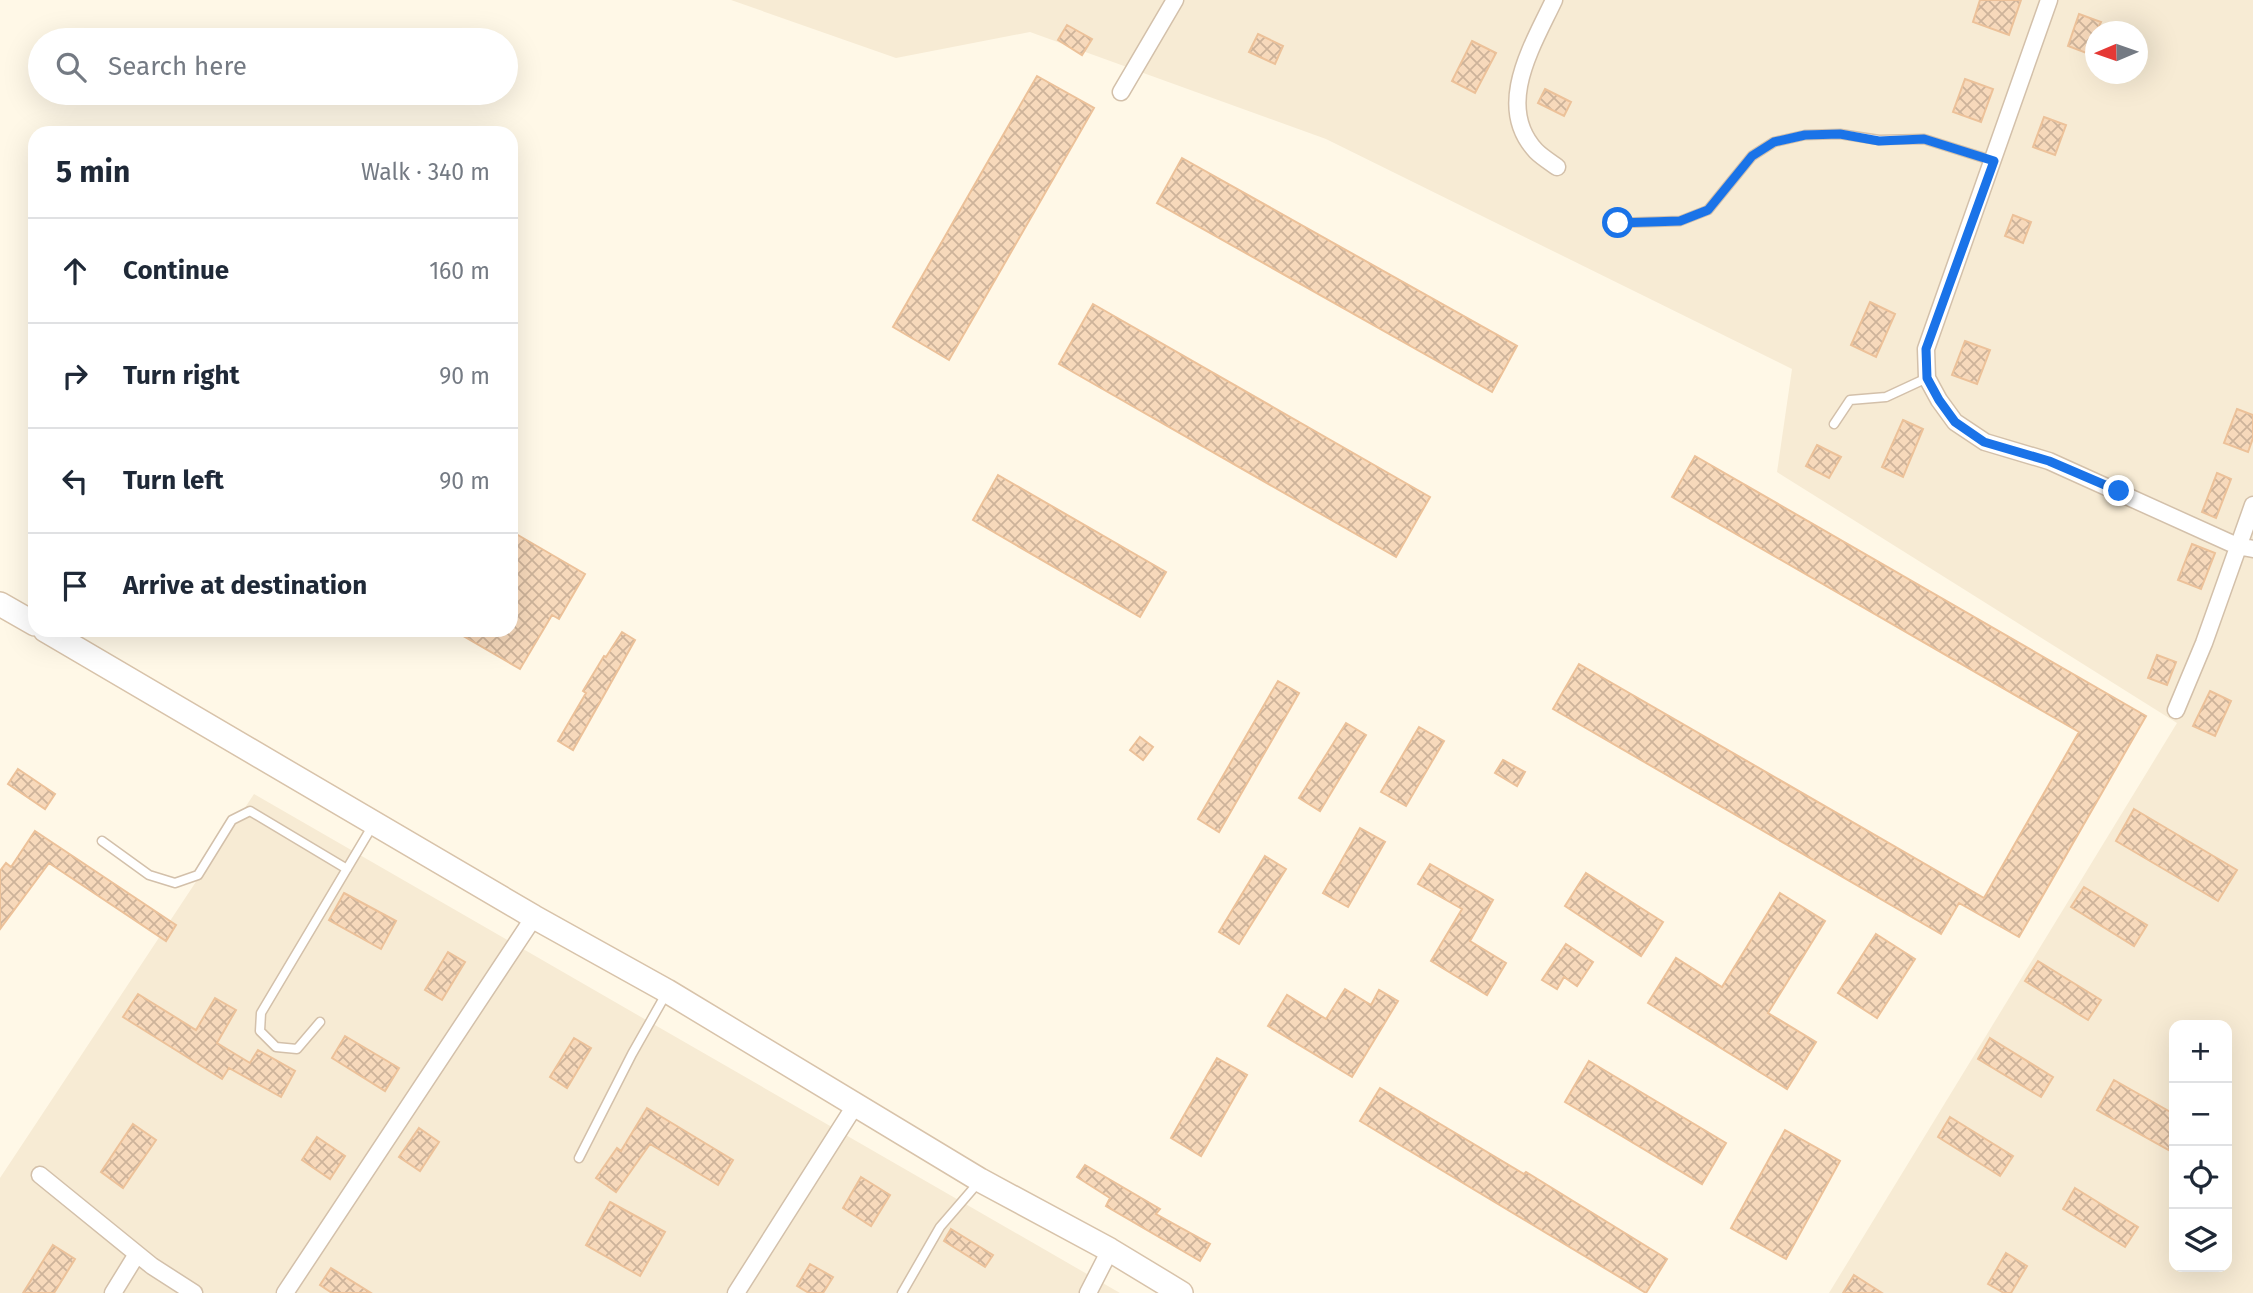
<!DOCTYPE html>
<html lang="en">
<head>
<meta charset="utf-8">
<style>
	body { margin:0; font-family:"Fira Sans",sans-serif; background:#f6f6f7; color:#1f2937 }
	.controls { position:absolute; right:21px; bottom:21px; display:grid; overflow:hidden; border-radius:14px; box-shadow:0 7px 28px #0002 }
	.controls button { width:63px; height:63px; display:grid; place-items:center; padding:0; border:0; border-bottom:2px solid #e0e1e3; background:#fff; color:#1f2937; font:35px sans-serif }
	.compass { position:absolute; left:2085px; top:21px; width:63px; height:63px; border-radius:50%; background:#fff; box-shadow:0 7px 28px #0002; rotate:268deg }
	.stop { position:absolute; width:21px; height:21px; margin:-16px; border:5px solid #1a73e8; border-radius:50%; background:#fff }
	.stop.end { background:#1a73e8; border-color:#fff; box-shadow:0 2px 7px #0008 }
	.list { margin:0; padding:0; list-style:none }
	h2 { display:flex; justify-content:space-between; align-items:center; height:91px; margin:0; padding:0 28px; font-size:30px }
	h2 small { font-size:23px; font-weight:400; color:#747a83 }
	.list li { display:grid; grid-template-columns:46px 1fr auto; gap:21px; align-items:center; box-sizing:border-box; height:105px; padding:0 28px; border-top:2px solid #e0e1e3 }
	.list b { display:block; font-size:26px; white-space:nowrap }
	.list em { font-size:23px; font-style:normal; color:#747a83 }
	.icon { flex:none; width:38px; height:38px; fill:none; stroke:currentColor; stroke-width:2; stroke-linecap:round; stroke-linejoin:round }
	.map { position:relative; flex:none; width:2253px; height:1293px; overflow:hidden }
	.search { position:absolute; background:#fff; box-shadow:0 7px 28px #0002; left:28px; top:28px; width:490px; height:77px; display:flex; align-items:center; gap:18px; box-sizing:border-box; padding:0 24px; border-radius:38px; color:#747a83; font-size:26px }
	.panel { position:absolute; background:#fff; box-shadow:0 7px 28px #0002; left:28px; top:126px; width:490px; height:511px; border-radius:21px }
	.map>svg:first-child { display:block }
</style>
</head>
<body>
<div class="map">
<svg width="2253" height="1293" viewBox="0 0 2253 1293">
	<defs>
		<pattern id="building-cross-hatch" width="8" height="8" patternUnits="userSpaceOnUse" patternTransform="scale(1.75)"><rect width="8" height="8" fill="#f7d9bb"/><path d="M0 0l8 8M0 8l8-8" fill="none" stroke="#cdb39a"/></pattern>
	</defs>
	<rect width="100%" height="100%" fill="#fff8e7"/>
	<path fill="#f7ebd4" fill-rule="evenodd" d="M731,0H2253V1293H1829L2177,723L1777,472L1792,369L1326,139L1030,32L896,58ZM2096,32H2138V74H2096ZM2174,1025H2227V1267H2174Z
		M254,794L1120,1293H0V1178Z"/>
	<path fill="url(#building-cross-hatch)" stroke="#ecc199" stroke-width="2" d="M1980,0H2021L2009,35L1973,22Z
		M2079,14L2101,22L2096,32L2089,54L2068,46Z
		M1067,25L1092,39L1082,55L1058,40Z
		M1258,34L1283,46L1275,64L1249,52Z
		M1472,41L1496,53L1475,93L1452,81Z
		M1037,76L1094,108L949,360L893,327Z
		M1965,79L1993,89L1981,122L1953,112Z
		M1545,89L1571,102L1564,116L1538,103Z
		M2044,117L2066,125L2055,155L2033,147Z
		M1182,158L1517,346L1492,392L1157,203Z
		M2013,215L2031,222L2023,243L2005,236Z
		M1870,302L1895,314L1876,357L1851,345Z
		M1093,304L1430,497L1396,557L1059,364Z
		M1965,341L1990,350L1977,384L1952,375Z
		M2237,409L2253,415V438L2248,452L2224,443Z
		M1903,420L1923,429L1903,477L1882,467Z
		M1817,445L1841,457L1829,478L1806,466Z
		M1695,456L2146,716L2019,937L1959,903L1941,934L1553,709L1579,664L1984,898L2079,732L1672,497Z
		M2217,473L2231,479L2216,518L2202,512Z
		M998,475L1166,572L1140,617L973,520Z
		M511,531L585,574L559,619L552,615L520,669L453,630H511Z
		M2192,544L2215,553L2201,589L2178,580Z
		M622,632L635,640L573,750L558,741L586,693L583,691L604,656L606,657Z
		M2157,655L2176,662L2167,685L2148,678Z
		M1278,681L1299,693L1219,832L1198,819Z
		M2210,691L2231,701L2215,736L2193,726Z
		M1346,723L1366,735L1320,811L1299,798Z
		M1419,727L1444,741L1406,806L1381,792Z
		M1140,737L1153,747L1143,760L1130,750Z
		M1503,760L1525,772L1517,786L1495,773Z
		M18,769L55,794L45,809L8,784Z
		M2134,809L2237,870L2218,901L2116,841Z
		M1360,828L1385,842L1348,907L1323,893Z
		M35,831L176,925L166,941L49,863L0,929V871L6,863L11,867Z
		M1265,856L1286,869L1239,944L1219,932Z
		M1430,864L1493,900L1470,941L1506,963L1487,995L1431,961L1462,909L1418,884Z
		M1586,873L1663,922L1641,956L1565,906Z
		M2084,887L2147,925L2134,946L2071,907Z
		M344,893L396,921L381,949L329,920Z
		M1780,893L1825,921L1768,1013L1816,1042L1787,1089L1648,1003L1676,958L1722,987Z
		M1876,934L1915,959L1877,1018L1838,993Z
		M1566,944L1593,962L1577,986L1564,977L1557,989L1542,980Z
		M448,952L465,962L442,1000L425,990Z
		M2038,961L2101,1000L2088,1020L2025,981Z
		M1345,989L1371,1005L1379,990L1398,1001L1352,1077L1268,1026L1287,995L1326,1019Z
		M138,994L196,1030L215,998L236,1010L217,1043L250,1063L258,1050L295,1071L281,1097L229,1068L222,1079L123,1017Z
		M345,1036L399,1068L385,1091L332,1058Z
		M574,1038L591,1048L567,1088L550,1077Z
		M1990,1038L2053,1077L2041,1097L1978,1059Z
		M1217,1058L1247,1075L1201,1156L1171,1138Z
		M1589,1061L1726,1143L1702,1184L1565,1102Z
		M2114,1080L2174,1114V1153L2097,1110Z
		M1380,1088L1524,1174L1526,1172L1667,1259L1646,1293L1360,1121Z
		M647,1108L733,1160L718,1185L650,1144L616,1192L596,1178L617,1148L621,1151Z
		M1950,1117L2013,1156L2000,1176L1938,1137Z
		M133,1124L156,1140L123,1188L101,1172Z
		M419,1128L439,1142L420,1171L399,1157Z
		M1785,1130L1840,1161L1786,1259L1731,1228Z
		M317,1137L345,1156L330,1179L302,1160Z
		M1085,1165L1160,1209L1156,1214L1210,1244L1200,1261L1106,1206L1110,1198L1077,1177Z
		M861,1177L890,1195L871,1226L843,1208Z
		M2075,1188L2138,1227L2125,1247L2063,1209Z
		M610,1202L665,1232L640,1276L586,1245Z
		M951,1229L993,1255L985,1267L944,1241Z
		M53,1245L75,1259L54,1293H23Z
		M2006,1253L2027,1266L2011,1293H2004L1988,1284Z
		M810,1264L833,1277L823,1293H809L797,1286Z
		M331,1268L371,1293H332L320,1285Z
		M1854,1275L1882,1293H1843Z"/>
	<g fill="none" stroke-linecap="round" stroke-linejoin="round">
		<g stroke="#d3c0aa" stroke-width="11">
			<path id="service" d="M1618,223L1680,221L1708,210L1752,156L1774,142L1805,135L1840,134L1879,140L1924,139L1994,161
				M1834,424L1850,400L1886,397L1927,378
				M102,841L149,875L175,883L198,875L232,820L250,811L347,869
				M320,1022L297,1049L276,1047L260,1031L261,1013L373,825
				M579,1158L632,1054L666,994
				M902,1293L940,1227L978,1183"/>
		</g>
		<g stroke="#d3c0aa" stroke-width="19">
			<path id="minor" d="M1554,0C1533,45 1494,106 1536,151C1542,157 1550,162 1557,167
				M2049,0L1926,349L1927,378L1939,400L1955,422L1985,442L2049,461L2237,546L2253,549
				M1121,92L1175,0
				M2176,710L2204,643L2253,505
				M40,1175L152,1266L194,1293
				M113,1293L137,1254
				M285,1293L534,917
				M736,1293L856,1104
				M1088,1293L1110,1250"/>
		</g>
		<g stroke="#d8c3aa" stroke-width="26">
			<path id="secondary" d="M0,604L35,624
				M45,630L534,917L667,991L980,1180L1110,1250L1181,1293"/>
		</g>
		<use href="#service" stroke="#fff" stroke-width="8"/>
		<use href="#minor" stroke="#fff" stroke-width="16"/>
		<use href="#secondary" stroke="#fff" stroke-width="23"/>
	</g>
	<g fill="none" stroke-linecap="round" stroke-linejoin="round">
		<path stroke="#1a73e8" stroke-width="9" d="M1618,223L1680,221L1708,210L1752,156L1774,142L1805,135L1840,134L1879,141L1924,139L1994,161L1926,349L1927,378L1939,400L1955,422L1984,442L2049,461L2119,491"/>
	</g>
</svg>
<div class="controls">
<button>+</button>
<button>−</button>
<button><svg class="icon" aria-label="locate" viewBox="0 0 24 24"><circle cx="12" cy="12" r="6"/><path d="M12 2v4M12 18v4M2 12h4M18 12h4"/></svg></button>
<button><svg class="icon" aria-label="layers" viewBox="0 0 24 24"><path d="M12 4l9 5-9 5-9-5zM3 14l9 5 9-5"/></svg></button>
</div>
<svg class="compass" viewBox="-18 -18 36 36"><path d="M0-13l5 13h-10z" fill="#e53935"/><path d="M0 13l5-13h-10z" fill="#747a83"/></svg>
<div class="stop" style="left:1618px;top:223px"></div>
<div class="stop end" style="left:2119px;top:491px"></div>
<div class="search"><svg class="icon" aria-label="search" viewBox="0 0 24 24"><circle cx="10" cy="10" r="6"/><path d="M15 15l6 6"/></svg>Search here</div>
<section class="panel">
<h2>5 min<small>Walk · 340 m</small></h2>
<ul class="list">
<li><svg class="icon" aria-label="ahead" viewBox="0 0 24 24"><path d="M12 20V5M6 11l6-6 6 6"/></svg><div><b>Continue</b></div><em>160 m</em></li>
<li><svg class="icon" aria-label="right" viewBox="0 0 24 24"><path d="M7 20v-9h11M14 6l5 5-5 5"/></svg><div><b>Turn right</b></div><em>90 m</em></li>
<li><svg class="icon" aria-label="left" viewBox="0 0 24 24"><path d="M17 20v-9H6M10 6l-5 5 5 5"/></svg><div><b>Turn left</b></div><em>90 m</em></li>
<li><svg class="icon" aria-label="arrive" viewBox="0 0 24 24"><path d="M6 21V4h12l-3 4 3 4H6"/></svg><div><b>Arrive at destination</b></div></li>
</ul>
</section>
</div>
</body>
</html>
